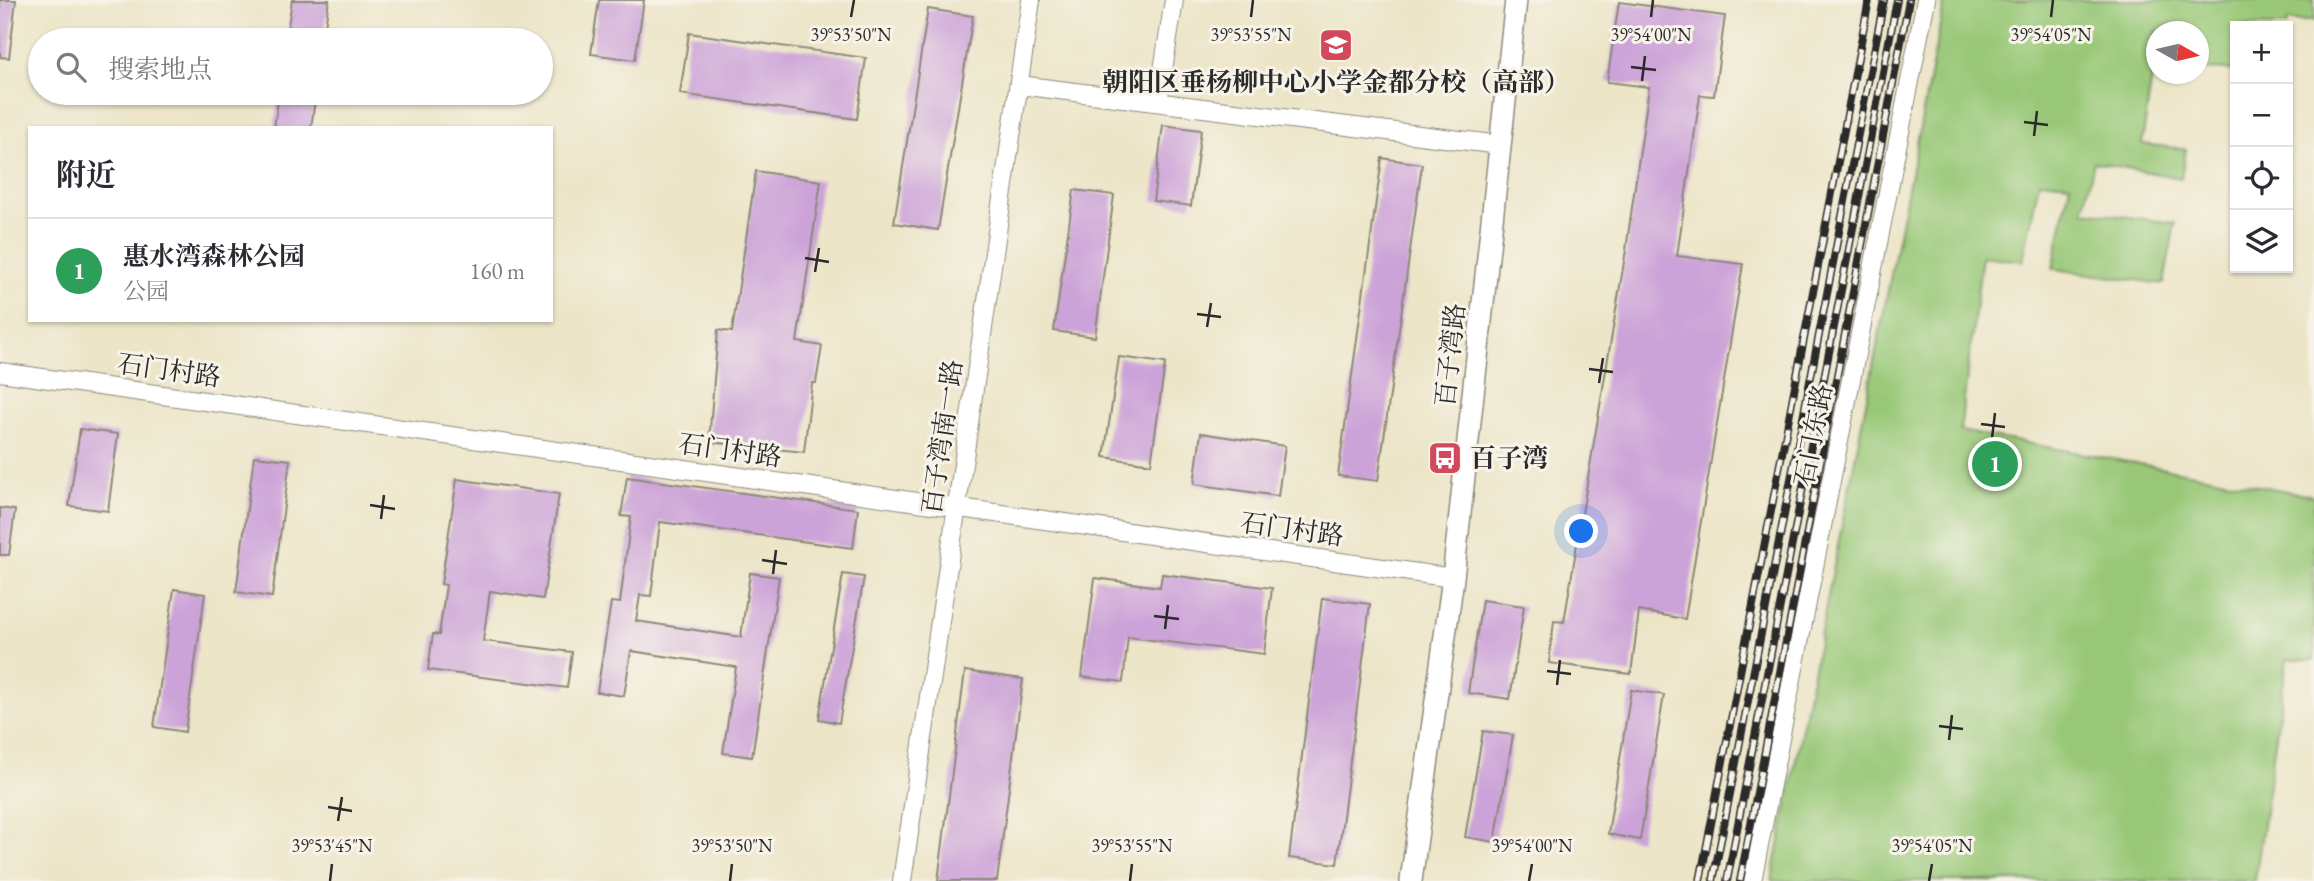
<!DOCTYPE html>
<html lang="zh">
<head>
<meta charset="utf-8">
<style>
	body { margin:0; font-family:"EB Garamond","Noto Serif SC",serif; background:#f2f2f3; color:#2b2b33 }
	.controls { position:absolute; right:21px; top:21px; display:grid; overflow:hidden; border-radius:0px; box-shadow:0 2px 5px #0004 }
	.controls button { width:63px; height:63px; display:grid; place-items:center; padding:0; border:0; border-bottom:2px solid #e1e1e2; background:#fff; color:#2b2b33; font:35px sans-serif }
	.compass { position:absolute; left:2146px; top:21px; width:63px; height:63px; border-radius:50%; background:#fff; box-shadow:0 2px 5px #0004; rotate:98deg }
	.you { position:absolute; left:1582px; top:532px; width:24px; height:24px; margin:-18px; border:5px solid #fff; border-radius:50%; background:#1a73e8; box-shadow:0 0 0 10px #1a73e833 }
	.badge { display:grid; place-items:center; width:46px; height:46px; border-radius:50%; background:#d1495b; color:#fff; font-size:23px; font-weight:700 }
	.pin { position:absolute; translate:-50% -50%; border:4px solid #fff; box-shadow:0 2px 7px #0006 }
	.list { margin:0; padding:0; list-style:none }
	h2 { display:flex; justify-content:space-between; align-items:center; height:91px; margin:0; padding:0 28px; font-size:30px }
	h2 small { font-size:23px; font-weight:400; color:#7c7c81 }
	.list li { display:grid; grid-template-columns:46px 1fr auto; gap:21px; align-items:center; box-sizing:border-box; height:105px; padding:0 28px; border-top:2px solid #e1e1e2 }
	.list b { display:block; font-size:26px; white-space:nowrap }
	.list p { margin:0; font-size:23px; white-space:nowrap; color:#7c7c81 }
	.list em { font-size:23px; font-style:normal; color:#7c7c81 }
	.icon { flex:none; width:38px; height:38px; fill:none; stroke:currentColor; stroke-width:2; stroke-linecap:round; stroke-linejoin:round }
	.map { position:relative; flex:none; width:2314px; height:881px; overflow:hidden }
	.search { position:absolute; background:#fff; box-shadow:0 2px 5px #0004; left:28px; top:28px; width:525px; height:77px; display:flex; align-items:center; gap:18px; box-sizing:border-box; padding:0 24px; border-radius:38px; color:#7c7c81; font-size:26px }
	.panel { position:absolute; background:#fff; box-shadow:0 2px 5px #0004; left:28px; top:126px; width:525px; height:196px; border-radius:0px }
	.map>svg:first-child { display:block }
</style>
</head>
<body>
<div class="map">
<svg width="2314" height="881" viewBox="0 0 2314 881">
	<rect width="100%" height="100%" fill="#f7f3e8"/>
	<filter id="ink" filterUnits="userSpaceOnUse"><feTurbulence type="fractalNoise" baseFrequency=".0143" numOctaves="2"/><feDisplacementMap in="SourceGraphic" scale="14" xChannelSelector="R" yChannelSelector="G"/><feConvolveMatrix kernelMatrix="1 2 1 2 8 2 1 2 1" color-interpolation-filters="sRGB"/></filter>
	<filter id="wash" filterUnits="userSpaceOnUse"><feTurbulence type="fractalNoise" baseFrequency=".00686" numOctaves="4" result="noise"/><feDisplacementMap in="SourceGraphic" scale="28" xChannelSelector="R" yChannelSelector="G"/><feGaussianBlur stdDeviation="1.57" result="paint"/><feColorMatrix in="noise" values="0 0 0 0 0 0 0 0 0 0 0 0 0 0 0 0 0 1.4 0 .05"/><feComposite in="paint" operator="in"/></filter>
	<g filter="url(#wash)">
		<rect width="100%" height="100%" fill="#ece5c8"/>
		<path fill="#98c877" stroke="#627a51" stroke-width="2" d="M1945,0H2314V21H2287V26H2235V70L2199,69L2198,32H2156V68H2153L2142,144L2186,149L2181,178L2094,162L2083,211L2175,223L2164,284L2053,269L2070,184L2039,181L2023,261L1982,256L1960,431L2314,496V660L2287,659L2255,881H1772Z"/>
		<g id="blocks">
			<path fill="#cca3d8" d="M0,0H16L9,58L0,57Z
				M292,0H329L323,40H286Z
				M599,0H644L635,60L591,54Z
				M1619,2L1725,16L1714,96L1700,95L1677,256L1743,264L1685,619L1639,611L1631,674L1549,663L1554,621L1564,622L1626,250L1649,87L1607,82Z
				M928,9L973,16L938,230L894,223Z
				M689,33L866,58L857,119L680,94Z
				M279,93H316L311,128H274Z
				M1163,125L1201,130L1191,206L1153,201Z
				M1382,158L1422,164L1378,481L1338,476Z
				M756,171L821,181L797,342L822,346L816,383H812L804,452L709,442L718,330L732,332Z
				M1074,190L1114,195L1095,337L1054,331Z
				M1119,357L1165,363L1151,464L1104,457Z
				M80,429L118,434L108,511L69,506Z
				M1201,433L1285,446L1278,496L1194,484Z
				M254,456L290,460L272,597L236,592Z
				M627,477L858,509L853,548L660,522L651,596L640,595L636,621L741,637L750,573L779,577L752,757L723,753L736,667L631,651L624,696L597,692L611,602L620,603L631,517L621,516Z
				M457,479L559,494L543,599L490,591L483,641L572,652L567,688L428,670L433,634L439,635L446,585L441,584Z
				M0,508L15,510L9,555H0Z
				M843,574L864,577L839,723L819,719Z
				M1162,574L1272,588L1264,654L1128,637L1123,682L1082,677L1095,578L1160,587Z
				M174,589L205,594L185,732L154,727Z
				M1322,598L1370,604L1337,864L1289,858Z
				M1482,600L1524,606L1510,699L1468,693Z
				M965,671L1023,679L997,881H938Z
				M1631,690L1664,695L1640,840L1608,834Z
				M1483,731L1513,735L1495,842L1465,837Z"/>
		</g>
	</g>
	<g filter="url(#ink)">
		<use href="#blocks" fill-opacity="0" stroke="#8c887a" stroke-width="2"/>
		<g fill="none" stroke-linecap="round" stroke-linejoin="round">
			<g stroke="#8c887a" stroke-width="20">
				<path id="minor" d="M1019,85L1500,145
					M1158,102L1174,0
					M0,372L1453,578
					M902,881L1031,0
					M1752,881L1926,0"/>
			</g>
			<g stroke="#8c887a" stroke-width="24">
				<path id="tertiary" d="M1411,881L1453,578L1516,0"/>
			</g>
			<use href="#minor" stroke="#fff" stroke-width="18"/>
			<use href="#tertiary" stroke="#fff" stroke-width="21"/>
			<g stroke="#2b2b2b" stroke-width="8">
				<path id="rail" d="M1700,881L1869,0
					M1713,881L1884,0
					M1727,881L1897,0
					M1740,881L1909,0"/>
			</g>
			<use href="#rail" stroke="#f7f3e8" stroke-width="5" stroke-dasharray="16" stroke-linecap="butt"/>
		</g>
	</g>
	<path fill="none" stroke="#2b2b2b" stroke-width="2.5" d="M851,17L854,0M1251,17L1253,0M1651,17L1653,0M2051,17L2053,0M1631,67L1656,70M1642,81L1645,56M2024,122L2048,125M2034,136L2037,111M805,258L829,262M815,272L819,248M1197,314L1221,317M1207,327L1211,303M1589,369L1613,372M1599,383L1603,358M1981,424L2005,427M1992,438L1995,413M370,505L395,509M381,519L384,495M762,560L787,564M773,574L776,550M1154,616L1179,619M1165,629L1168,605M1547,671L1571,674M1557,685L1560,660M1939,726L1963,729M1949,740L1952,715M328,807L352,811M338,821L342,797M330,881L332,864M730,881L732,864M1130,881L1132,864M1529,881L1532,864M1929,881L1932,864"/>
	<defs>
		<g id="school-square" transform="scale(1.75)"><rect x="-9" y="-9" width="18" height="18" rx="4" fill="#d1495b" stroke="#f7f3e8"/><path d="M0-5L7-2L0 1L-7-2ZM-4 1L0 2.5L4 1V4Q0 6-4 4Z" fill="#fff"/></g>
		<g id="bus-square" transform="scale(1.75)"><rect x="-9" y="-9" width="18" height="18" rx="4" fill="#d1495b" stroke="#f7f3e8"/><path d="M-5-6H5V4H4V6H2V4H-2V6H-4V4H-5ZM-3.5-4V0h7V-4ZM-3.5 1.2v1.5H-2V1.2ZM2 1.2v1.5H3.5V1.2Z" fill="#fff"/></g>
	</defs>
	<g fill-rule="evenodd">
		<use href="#school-square" x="1336" y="45"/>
		<use href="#bus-square" x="1445" y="458"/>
	</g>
	<g text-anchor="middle" stroke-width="6" stroke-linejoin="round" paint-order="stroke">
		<g font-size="26" font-weight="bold" fill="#2b2b2b" stroke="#f7f3e8">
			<text x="1336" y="91">朝阳区垂杨柳中心小学金都分校（高部）</text>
			<text x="1470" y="467" text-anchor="start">百子湾</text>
		</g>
		<g font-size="26" fill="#2b2b2b" stroke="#f7f3e8">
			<text transform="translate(1450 355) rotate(-84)" y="9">百子湾路</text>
			<text transform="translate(169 370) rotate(8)" y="9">石门村路</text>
			<text transform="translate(1813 435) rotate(-79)" y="9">石门东路</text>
			<text transform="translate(942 437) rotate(-82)" y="9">百子湾南一路</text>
			<text transform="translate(730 450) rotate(8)" y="9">石门村路</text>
			<text transform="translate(1292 529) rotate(8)" y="9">石门村路</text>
		</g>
	</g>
	<g font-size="18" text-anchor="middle" fill="#2b2b2b" stroke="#f7f3e8" stroke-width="6" stroke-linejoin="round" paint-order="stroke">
		<text x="851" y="41">39°53'50"N</text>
		<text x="1251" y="41">39°53'55"N</text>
		<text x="1651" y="41">39°54'00"N</text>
		<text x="2051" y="41">39°54'05"N</text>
		<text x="332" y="852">39°53'45"N</text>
		<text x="732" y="852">39°53'50"N</text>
		<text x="1132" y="852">39°53'55"N</text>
		<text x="1532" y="852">39°54'00"N</text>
		<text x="1932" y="852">39°54'05"N</text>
	</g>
</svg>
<div class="controls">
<button>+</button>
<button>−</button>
<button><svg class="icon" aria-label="locate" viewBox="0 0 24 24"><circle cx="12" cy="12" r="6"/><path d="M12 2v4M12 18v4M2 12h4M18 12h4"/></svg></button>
<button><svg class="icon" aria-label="layers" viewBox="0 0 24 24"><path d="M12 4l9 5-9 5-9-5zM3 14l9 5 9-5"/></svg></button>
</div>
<svg class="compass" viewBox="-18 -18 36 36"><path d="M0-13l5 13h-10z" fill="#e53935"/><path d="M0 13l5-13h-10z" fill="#7c7c81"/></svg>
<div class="you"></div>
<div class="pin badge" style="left:1995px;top:464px;background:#2e9e5b">1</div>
<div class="search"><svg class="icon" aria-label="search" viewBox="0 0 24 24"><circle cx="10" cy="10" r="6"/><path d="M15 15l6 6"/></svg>搜索地点</div>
<section class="panel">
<h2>附近<small></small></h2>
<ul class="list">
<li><span class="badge" style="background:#2e9e5b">1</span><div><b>惠水湾森林公园</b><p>公园</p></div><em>160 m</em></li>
</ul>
</section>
</div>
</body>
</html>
